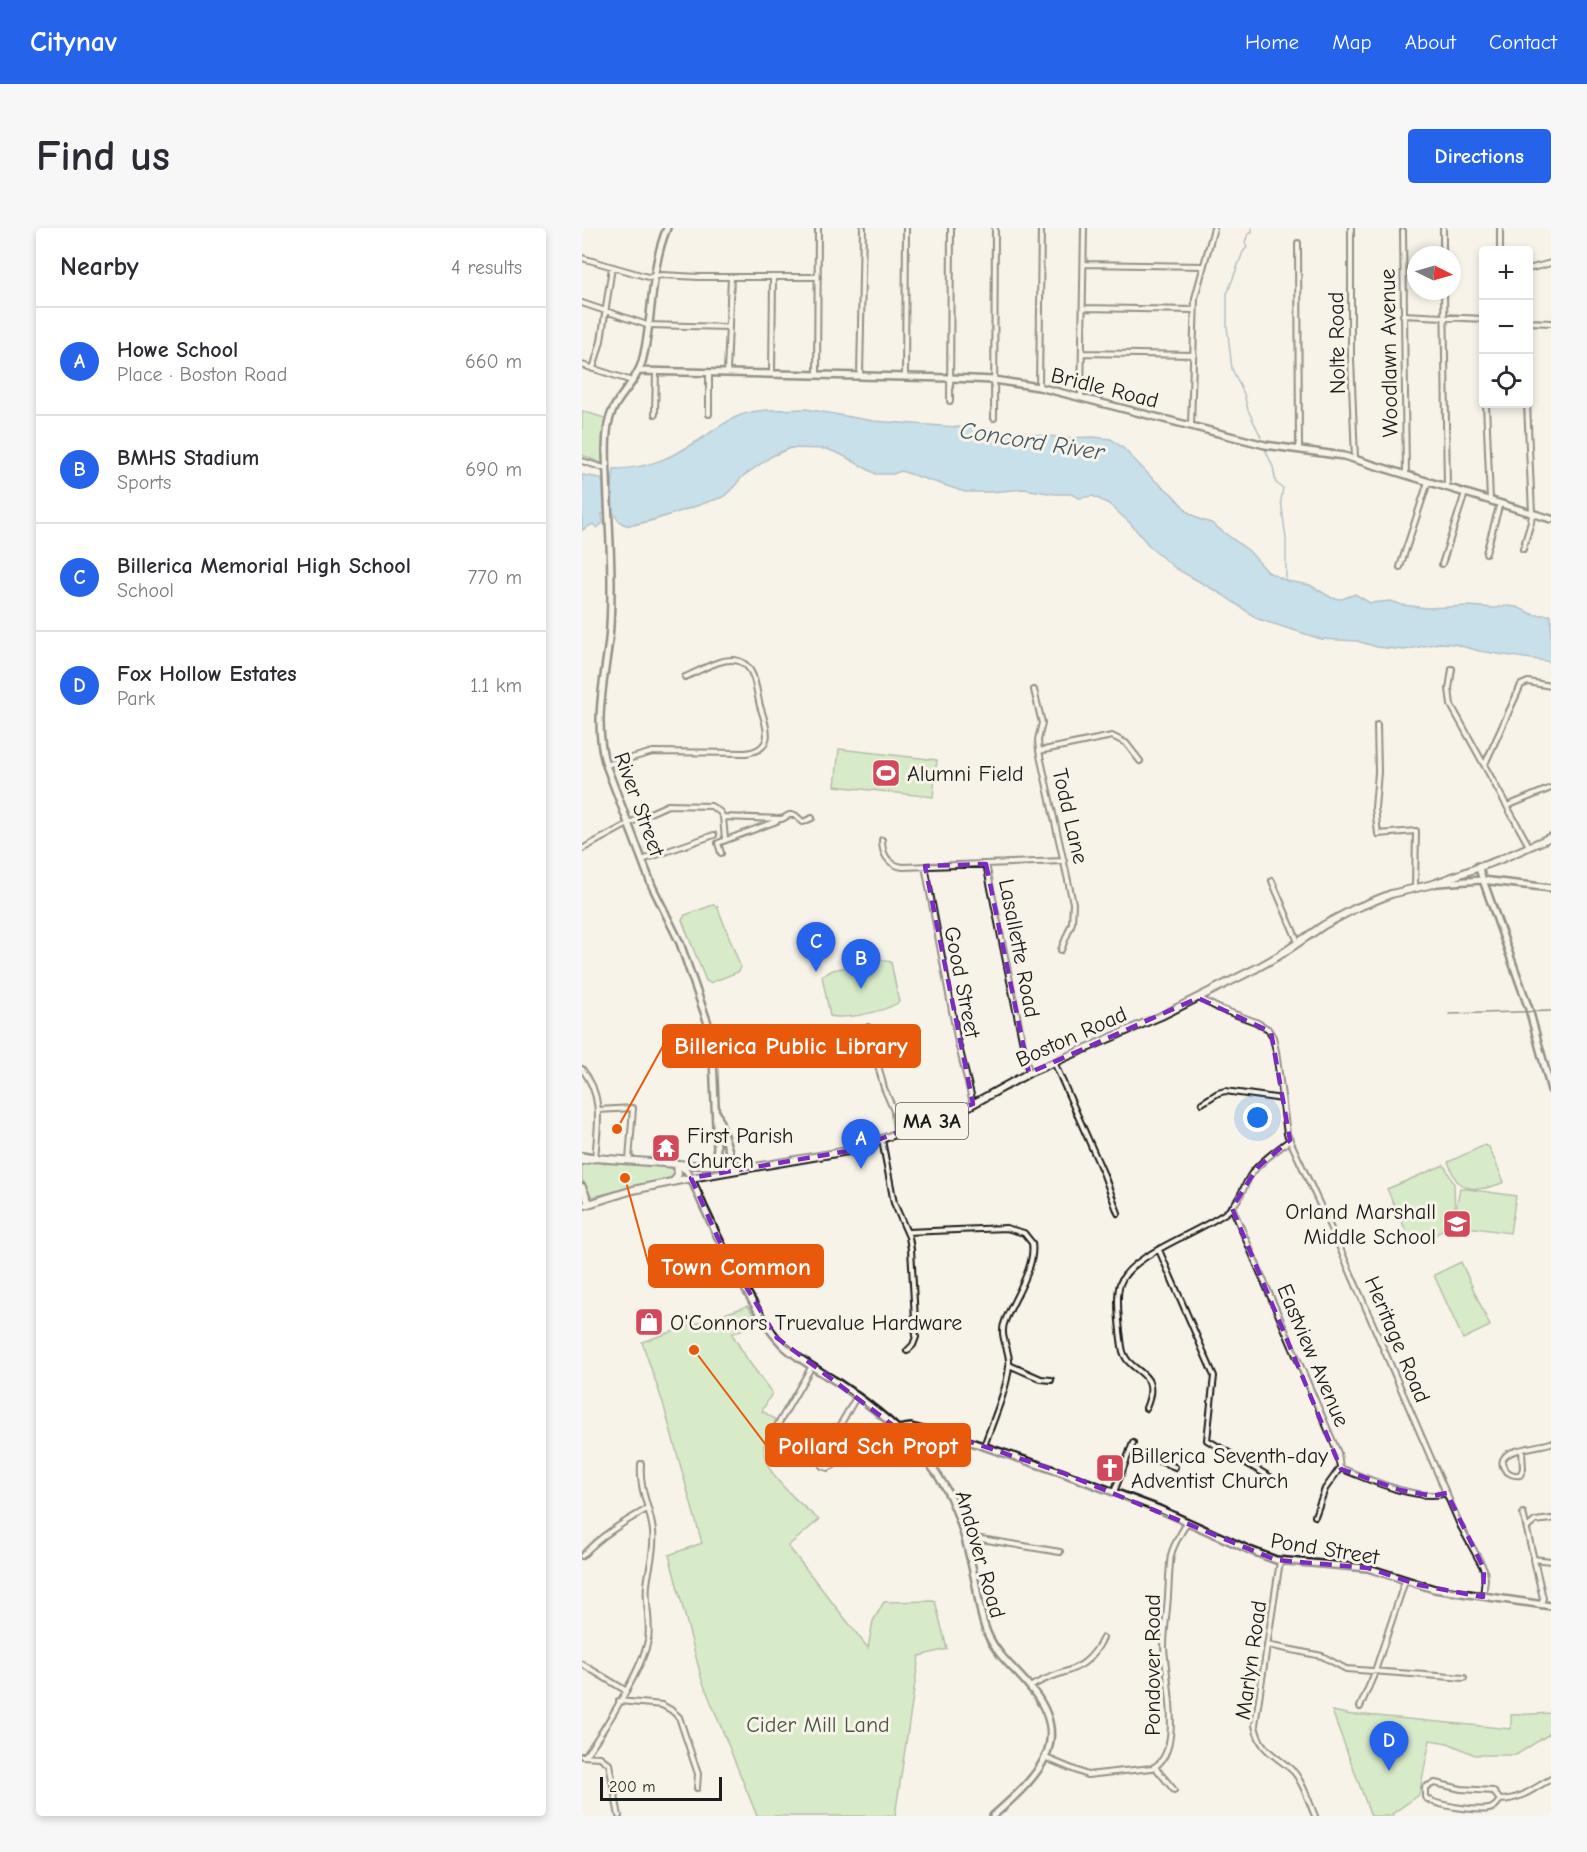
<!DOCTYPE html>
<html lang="en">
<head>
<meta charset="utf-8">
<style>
	body { margin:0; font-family:"Comic Neue",sans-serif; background:#f7f7f7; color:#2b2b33 }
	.controls { position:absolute; right:18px; top:18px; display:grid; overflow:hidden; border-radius:6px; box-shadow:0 3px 9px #0003 }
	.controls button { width:54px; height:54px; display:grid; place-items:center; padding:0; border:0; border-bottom:2px solid #e1e1e2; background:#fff; color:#2b2b33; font:30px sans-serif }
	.compass { position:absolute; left:825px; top:18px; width:54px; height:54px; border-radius:50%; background:#fff; box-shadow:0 3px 9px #0003; rotate:95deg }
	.scale { position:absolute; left:18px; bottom:15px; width:122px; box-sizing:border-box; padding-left:6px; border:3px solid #1c1c1c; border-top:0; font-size:16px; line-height:21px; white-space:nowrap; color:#1c1c1c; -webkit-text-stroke:4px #f7f3e8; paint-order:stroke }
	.you { position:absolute; left:676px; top:890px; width:21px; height:21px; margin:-15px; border:4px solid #fff; border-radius:50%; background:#1a73e8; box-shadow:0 0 0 9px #1a73e833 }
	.badge { display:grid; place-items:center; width:39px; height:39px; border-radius:50%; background:#2563eb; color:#fff; font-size:20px; font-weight:700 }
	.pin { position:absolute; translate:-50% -50px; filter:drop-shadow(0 2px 3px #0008) }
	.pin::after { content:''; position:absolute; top:32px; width:21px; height:18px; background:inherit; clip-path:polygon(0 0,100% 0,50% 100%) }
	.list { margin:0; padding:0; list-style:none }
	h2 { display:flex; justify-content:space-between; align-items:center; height:78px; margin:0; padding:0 24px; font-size:26px }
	h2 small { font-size:20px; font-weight:400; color:#7c7c81 }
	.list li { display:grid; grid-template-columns:39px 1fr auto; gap:18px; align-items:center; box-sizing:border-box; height:108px; padding:0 24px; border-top:2px solid #e1e1e2 }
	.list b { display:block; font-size:22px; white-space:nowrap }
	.list p { margin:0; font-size:20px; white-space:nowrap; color:#7c7c81 }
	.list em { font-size:20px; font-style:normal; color:#7c7c81 }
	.icon { flex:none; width:33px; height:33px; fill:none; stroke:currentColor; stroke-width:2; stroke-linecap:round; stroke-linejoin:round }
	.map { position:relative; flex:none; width:969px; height:1588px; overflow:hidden; border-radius:6px }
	header { display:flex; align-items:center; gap:36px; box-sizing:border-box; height:84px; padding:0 30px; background:#2563eb; color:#fff }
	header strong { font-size:28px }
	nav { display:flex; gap:33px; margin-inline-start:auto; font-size:21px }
	.intro { display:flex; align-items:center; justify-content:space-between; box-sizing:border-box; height:144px; padding:0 36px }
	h1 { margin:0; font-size:42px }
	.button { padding:15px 27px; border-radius:6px; background:#2563eb; color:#fff; font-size:21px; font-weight:700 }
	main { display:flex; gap:36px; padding:0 36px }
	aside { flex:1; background:#fff; border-radius:6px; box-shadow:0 3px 9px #0003 }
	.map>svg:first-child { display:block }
</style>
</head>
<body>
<header>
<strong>Citynav</strong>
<nav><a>Home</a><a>Map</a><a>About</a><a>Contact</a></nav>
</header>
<div class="intro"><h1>Find us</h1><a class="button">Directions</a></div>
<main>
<aside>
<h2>Nearby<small>4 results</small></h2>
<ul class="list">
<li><span class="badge">A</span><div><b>Howe School</b><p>Place · Boston Road</p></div><em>660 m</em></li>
<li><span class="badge">B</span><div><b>BMHS Stadium</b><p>Sports</p></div><em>690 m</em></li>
<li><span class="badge">C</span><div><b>Billerica Memorial High School</b><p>School</p></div><em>770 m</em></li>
<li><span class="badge">D</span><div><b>Fox Hollow Estates</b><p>Park</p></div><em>1.1 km</em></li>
</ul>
</aside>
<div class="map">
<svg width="969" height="1588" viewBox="0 0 969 1588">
	<rect width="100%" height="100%" fill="#f7f3e8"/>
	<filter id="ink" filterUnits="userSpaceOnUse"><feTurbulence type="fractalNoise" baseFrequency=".0167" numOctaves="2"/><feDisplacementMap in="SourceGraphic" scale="12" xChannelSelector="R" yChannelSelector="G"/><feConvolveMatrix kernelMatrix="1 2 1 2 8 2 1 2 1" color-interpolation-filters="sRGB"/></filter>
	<g filter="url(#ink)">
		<path fill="#b0e2a3" stroke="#667f60" stroke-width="1.5" d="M0,183L26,191L21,213V236L0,227Z
			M257,521L355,532L351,569L253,558Z
			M131,677L135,678L159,740L156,744L128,755L124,753L100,692L103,687Z
			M299,732L309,734L317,774C305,783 263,792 248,788L240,748L251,742Z
			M903,917L907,919L922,954C909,960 886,966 875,953C871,948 869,940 866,934Z
			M0,931L19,935L87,939L92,942V947L89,950L10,969L0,951Z
			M862,937L872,956L873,986L878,960L934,968L928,1005L872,997L873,987C858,1004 854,1012 829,1014L805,961Z
			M879,1034L908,1098L881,1111L852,1047Z
			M166,1078L176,1094L150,1106L165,1131L190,1165L180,1183L194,1192C191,1199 182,1211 182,1218C179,1245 219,1276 237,1292L206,1318L286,1420L291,1393L302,1374L353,1373L365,1421L337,1428L313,1588H175L120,1452L87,1327L120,1315L81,1175L60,1114Z
			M750,1483L770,1487H784L929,1501V1487L969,1485V1505L934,1527H893L866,1515L848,1512L837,1567L810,1586L811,1588H789Z"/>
		<path fill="#8ec9ee" stroke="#60849a" stroke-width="1.5" d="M224,181L291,193L402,201L485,210L511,209L529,211L541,220L570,250L590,266L606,284L617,291L629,295L667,323L686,344L705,353L728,357L750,370L760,371L773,366L788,375L809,373L820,377L845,380L886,378L913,380L924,378L935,379L952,387H969V434L897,423L872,416L857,415L822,422L795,419L775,413L739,411L676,391L641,367L593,340L569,320L549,296L527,276L511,268L497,270L489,266H473L442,261L409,264H383L319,243L311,246H294L258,226L245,221L208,220L190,228L160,249L150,261L141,269C124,274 56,300 44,297C37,295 34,290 31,284L20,286L21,295L15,300L11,296L0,302V247L18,250L22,255V260L30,259L32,241C67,241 93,228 122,209C134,201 145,192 159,187C178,180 203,182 224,181Z"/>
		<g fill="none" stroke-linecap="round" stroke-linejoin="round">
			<path stroke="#60849a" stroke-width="1.5" d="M670,0V5L666,6L663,14L665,19L661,24L645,66V98L650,141L662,166L666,182L679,209
				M683,221L691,239L694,255L701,260L699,272L704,311V352"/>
			<g stroke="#1c1c1c" stroke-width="8">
				<path id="street" d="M769,0V131L773,231
					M861,0V27
					M918,0V22
					M821,3L824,246
					M716,15L717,220
					M0,30L66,49L80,47L117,49H236
					M502,36L621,38
					M946,41L969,35
					M862,63L865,259
					M0,75L65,97L147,99
					M502,80L612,82
					M821,87L902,91V93
					M946,94L969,95
					M501,125L612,127
					M0,137L50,153
					M11,141L19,113L30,39
					M145,144L149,49
					M190,146L191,49
					M235,147L236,0
					M278,147L281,0
					M323,149L324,0
					M457,159L459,0
					M499,170L502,0
					M368,173L369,0
					M904,176L908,272
					M73,186L74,143
					M127,186V145
					M412,190L413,0
					M609,198L613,70L632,0
					M0,233L25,241
					M941,321L949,294L950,285L945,176
					M904,325L918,275
					M860,336L883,265
					M818,339L846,254
					M870,441L867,461L869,477L947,618
					M452,462L460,495L456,512L457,523L491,675L490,695L479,722
					M795,497L796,544L793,580L796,606L834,603L833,659
					M457,523L530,508L544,515L558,533
					M903,536L939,457L946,454L969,458
					M24,537L71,524L164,525C195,521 184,497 178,478C174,463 174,439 157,433C140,428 118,443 103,449
					M925,578L969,560
					M141,589L143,611
					M300,612C300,626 306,637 321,639L482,633
					M0,621L59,589L86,577L129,578L138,584L141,589L200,591L207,587H213L221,594L230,590
					M139,625L136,615L195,593
					M60,632L132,607
					M404,636L447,845
					M343,638L376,815L391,875
					M690,653L716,714
					M617,770L636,780L674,794L686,801L691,809L694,823L705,906L757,1018L878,1297L902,1341L903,1351L901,1369
					M286,799L302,860L312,883L314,906
					M472,834L522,947L536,985
					M0,841C22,868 16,897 13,930
					M620,875L636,865L643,863L700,871
					M16,882L51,880L47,932
					M300,912L312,975L327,1009L329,1021L334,1109L331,1117L325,1123
					M650,979L756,1225L758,1240L743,1261L733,1288
					M325,1004L424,1000L442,1005L450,1015C454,1039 432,1070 423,1093C416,1109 429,1122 427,1138C425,1162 410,1195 402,1218
					M577,1022L632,1148L625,1212L688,1249
					M427,1137L459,1151L469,1152
					M564,1180C581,1139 544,1148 540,1119C538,1104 533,1070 538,1056C548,1026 620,1004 646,983C659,972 661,958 670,945C680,932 695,922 708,912
					M191,1205L230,1138
					M548,1222L593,1239
					M940,1222L941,1241L938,1247C925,1249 913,1235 926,1226C934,1221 958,1218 969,1215
					M244,1224L253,1232L252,1237L246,1240L240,1238L238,1232L244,1224L247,1216L275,1168
					M758,1240C786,1251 835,1274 865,1265
					M532,1264L551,1215
					M941,1285L961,1370L959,1377
					M945,1300L953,1293L969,1291
					M383,1312L393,1310L478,1324
					M0,1328C18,1308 42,1294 65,1281
					M951,1331L969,1333
					M698,1333L673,1497C678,1525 695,1527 712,1544C722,1556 727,1574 733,1588
					M685,1417L740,1428L764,1441L882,1450
					M0,1436L43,1462
					M448,1459C480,1439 502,1449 521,1410
					M37,1473L80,1477L89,1482L97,1489L116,1546L115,1560
					M778,1479L791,1449L823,1353
					M0,1528L18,1529L27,1536L37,1588
					M3,1528C21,1504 61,1440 66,1412C69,1394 63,1376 65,1357C67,1339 73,1322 71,1303C68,1278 57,1264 59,1236
					M464,1530L505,1547L570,1540C603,1526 583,1447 582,1419C582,1402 585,1385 586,1368C587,1354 587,1340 589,1327C592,1314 600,1305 605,1294
					M573,1539L592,1562
					M853,1555L879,1561L911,1563L918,1572C915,1576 913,1580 907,1581C894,1583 852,1578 843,1569V1559Z
					M918,1572C941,1571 950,1561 969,1551"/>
			</g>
			<g stroke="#1c1c1c" stroke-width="10">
				<path id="secondary" d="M85,0C67,43 72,90 60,134C53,158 30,171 26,197C23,214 24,230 25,247C26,283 29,320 29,356C29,377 29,399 26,420C21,457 12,499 24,537L70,658L98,715L130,807L135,921L130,938
					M56,143L368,150L412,152L457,159L683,217L762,228L969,291
					M896,638L947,781L969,862
					M856,655L900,652L969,660
					M135,885L152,939
					M0,928L11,930
					M95,936L105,943L109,950C127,992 146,1032 169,1071C179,1088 189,1106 203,1119C218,1132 236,1142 252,1152C291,1178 328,1207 355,1246C377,1278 386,1319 394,1357C397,1374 399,1393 407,1409C416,1428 434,1442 447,1458C495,1513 454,1550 411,1588
					M316,1201L329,1199L386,1213L481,1245L577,1281L670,1323L694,1332L786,1340L852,1361L969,1378"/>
			</g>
			<g stroke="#1c1c1c" stroke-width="10">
				<path id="primary" d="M0,933L13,930L109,937H164
					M92,953L96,946L95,936
					M0,959L7,975
					M0,978L51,962L109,950L266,923L378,883L447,845L579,788L675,740L698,727L742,697L774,680L809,666L851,656L917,632L969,609"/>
			</g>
			<use href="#street" stroke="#f7f3e8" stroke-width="4"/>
			<use href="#secondary" stroke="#f7f3e8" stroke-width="5"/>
			<use href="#primary" stroke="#f7f3e8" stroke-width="6"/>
			<path stroke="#1c1c1c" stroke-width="1.5" d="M867,786L969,783"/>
		</g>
	</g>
	<path d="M0 0H969V1588H0ZM404,636L447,845L616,770L689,804L708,912L675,940L650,980L759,1241L818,1262L851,1268L865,1265L902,1341L901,1369L837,1357L786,1340L694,1332L481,1245L386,1213L329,1199L316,1201L195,1110L140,1019L109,950L266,923L391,876L343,638Z" fill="#f7f3e8" fill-opacity=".55" fill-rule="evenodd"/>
	<path fill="none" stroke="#7b2cbf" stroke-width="4.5" stroke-dasharray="12 8" stroke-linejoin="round" d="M404,636L447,845L616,770L689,804L708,912L675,940L650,980L759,1241L818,1262L851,1268L865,1265L902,1341L901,1369L837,1357L786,1340L694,1332L481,1245L386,1213L329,1199L316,1201L195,1110L140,1019L109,950L266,923L391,876L343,638Z"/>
	<defs>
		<g id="stadium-square" transform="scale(1.5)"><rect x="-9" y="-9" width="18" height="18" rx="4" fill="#d1495b" stroke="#f7f3e8"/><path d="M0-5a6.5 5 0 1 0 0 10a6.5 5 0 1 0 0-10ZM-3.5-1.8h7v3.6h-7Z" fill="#fff"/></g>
		<g id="temple-square" transform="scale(1.5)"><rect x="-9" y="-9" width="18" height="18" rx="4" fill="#d1495b" stroke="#f7f3e8"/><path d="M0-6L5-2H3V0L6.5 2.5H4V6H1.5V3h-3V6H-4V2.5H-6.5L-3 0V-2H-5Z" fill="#fff"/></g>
		<g id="school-square" transform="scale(1.5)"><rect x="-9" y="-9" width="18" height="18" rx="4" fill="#d1495b" stroke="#f7f3e8"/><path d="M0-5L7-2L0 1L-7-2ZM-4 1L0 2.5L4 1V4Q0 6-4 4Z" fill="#fff"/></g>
		<g id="shop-square" transform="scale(1.5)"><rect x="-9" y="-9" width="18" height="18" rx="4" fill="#d1495b" stroke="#f7f3e8"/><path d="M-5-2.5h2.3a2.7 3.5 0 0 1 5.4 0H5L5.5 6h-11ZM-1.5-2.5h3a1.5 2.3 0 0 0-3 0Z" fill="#fff"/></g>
		<g id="church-square" transform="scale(1.5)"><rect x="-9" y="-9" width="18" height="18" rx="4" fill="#d1495b" stroke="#f7f3e8"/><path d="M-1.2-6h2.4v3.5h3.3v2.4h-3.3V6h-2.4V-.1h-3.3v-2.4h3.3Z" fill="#fff"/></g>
	</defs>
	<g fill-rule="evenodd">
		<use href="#stadium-square" x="304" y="545"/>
		<use href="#temple-square" x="84" y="920"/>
		<use href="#school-square" x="875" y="996"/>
		<use href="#shop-square" x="67" y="1094"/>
		<use href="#church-square" x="528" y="1240"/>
	</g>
	<g text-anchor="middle" stroke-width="6" stroke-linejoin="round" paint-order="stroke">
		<rect fill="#f7f3e8" stroke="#5e5c59" stroke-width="1.5" x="314" y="875" width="72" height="36" rx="4.5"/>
		<g font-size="21" font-weight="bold" fill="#1c1c1c">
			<text x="350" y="900">MA 3A</text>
		</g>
		<g font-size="22" fill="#1c1c1c" stroke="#f7f3e8">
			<text transform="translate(754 115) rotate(-91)" y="8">Nolte Road</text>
			<text transform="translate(806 125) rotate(-91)" y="8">Woodlawn Avenue</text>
			<text transform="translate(523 159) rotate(14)" y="8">Bridle Road</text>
			<text transform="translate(58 576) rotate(70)" y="8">River Street</text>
			<text transform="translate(489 588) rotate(77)" y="8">Todd Lane</text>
			<text transform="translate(438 720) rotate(79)" y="8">Lasallette Road</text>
			<text transform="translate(381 754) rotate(79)" y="8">Good Street</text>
			<text transform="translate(489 808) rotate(-24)" y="8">Boston Road</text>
			<text transform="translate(816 1111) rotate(67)" y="8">Heritage Road</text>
			<text transform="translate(732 1127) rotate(67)" y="8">Eastview Avenue</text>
			<text transform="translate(743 1320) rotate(9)" y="8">Pond Street</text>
			<text transform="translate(399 1326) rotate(74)" y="8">Andover Road</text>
			<text transform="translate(668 1432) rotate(-82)" y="8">Marlyn Road</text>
			<text transform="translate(570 1437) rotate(-90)" y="8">Pondover Road</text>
		</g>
		<g font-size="22" fill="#1c1c1c" stroke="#f7f3e8" text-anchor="start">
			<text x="325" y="553">Alumni Field</text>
			<text x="105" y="915">First Parish<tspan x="105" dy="25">Church</tspan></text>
			<text x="854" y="991" text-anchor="end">Orland Marshall<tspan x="854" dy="25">Middle School</tspan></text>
			<text x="88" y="1102">O'Connors Truevalue Hardware</text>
			<text x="549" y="1235">Billerica Seventh-day<tspan x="549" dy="25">Adventist Church</tspan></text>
		</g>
		<g font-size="22" fill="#485744" stroke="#f7f3e8">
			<text x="236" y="1504">Cider Mill Land</text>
		</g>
		<g font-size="24" font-style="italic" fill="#445966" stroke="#f7f3e8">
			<text transform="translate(450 213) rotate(9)" y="8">Concord River</text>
		</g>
	</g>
	<path fill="none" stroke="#e8590c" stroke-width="2" d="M35 901L81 818M43 950L67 1038M112 1122L184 1217"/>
	<g fill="#e8590c" stroke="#f7f3e8" stroke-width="2">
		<circle cx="35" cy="901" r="6"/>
		<circle cx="43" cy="950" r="6"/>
		<circle cx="112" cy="1122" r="6"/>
	</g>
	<g fill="#e8590c" stroke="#e8590c" stroke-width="2">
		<rect x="81" y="797" width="257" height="42" rx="6"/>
		<rect x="67" y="1017" width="174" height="42" rx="6"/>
		<rect x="184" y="1196" width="204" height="42" rx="6"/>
	</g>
	<g font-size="24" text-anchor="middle" font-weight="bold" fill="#fff">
		<text x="209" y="826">Billerica Public Library</text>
		<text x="154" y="1047">Town Common</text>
		<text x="286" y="1226">Pollard Sch Propt</text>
	</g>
</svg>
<div class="controls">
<button>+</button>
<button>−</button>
<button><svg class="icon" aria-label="locate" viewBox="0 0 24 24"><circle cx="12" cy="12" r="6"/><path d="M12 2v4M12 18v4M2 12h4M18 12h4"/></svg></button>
</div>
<svg class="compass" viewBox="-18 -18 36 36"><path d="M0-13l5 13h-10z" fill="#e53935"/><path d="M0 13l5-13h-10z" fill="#7c7c81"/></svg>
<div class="scale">200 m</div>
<div class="you"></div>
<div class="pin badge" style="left:279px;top:941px">A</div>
<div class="pin badge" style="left:279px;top:761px">B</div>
<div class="pin badge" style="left:234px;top:744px">C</div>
<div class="pin badge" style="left:807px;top:1543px">D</div>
</div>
</main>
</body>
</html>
